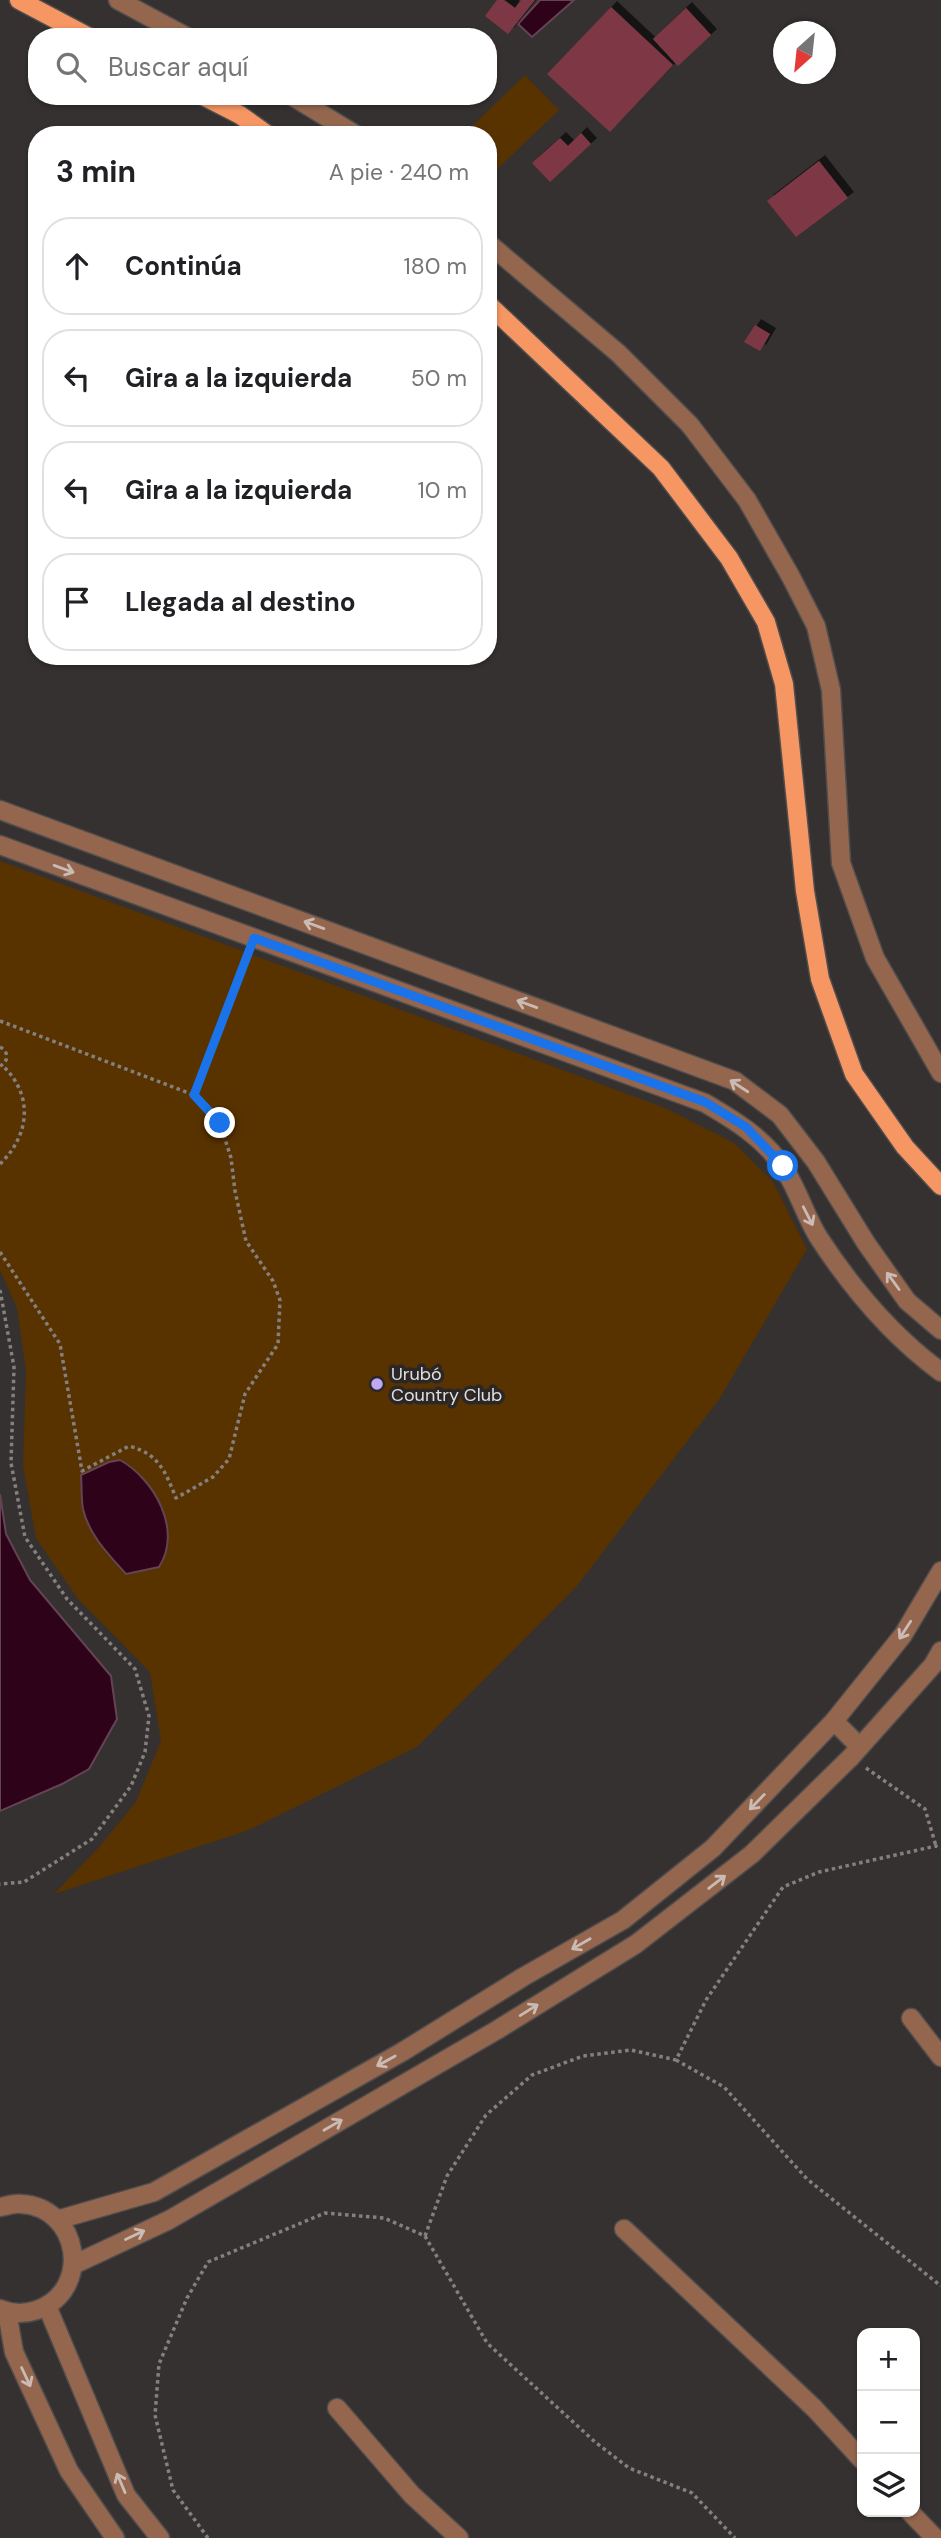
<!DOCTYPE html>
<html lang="es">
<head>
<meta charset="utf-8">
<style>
	body { margin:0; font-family:"DM Sans",sans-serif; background:#f2f2f2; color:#202124 }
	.controls { position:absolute; right:21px; bottom:21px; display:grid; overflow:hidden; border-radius:14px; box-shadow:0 2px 5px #0004 }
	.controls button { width:63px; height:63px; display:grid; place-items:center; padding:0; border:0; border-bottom:2px solid #e0e0e0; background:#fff; color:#202124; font:35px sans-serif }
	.compass { position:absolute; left:773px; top:21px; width:63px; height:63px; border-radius:50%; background:#fff; box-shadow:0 2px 5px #0004; rotate:207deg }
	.stop { position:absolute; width:21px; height:21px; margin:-16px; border:5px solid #1a73e8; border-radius:50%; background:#fff }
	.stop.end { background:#1a73e8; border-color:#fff; box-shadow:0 2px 7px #0008 }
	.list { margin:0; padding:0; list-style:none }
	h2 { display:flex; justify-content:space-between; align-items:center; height:91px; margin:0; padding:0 28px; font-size:30px }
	h2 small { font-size:23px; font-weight:400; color:#757577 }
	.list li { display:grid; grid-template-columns:46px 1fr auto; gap:21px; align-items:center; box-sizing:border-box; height:98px; margin:0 14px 14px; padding:0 14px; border:2px solid #e0e0e0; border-radius:28px }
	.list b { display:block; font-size:26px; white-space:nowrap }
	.list em { font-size:23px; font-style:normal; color:#757577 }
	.icon { flex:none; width:38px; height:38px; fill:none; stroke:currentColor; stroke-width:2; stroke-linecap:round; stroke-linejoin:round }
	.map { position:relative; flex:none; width:941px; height:2538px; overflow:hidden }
	.search { position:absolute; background:#fff; box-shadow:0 2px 5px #0004; left:28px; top:28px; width:469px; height:77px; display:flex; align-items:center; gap:18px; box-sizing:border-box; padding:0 24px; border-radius:28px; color:#757577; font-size:26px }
	.panel { position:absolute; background:#fff; box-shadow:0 2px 5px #0004; left:28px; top:126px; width:469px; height:539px; border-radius:28px }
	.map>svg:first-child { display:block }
</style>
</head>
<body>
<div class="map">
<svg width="941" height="2538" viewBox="0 0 941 2538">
	<defs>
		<filter id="shadow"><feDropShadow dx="6" dy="-6" stdDeviation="0" flood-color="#0009"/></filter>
	</defs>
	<rect width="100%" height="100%" fill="#353131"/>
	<path fill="#583300" d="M525,75L559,110L490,176L488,135H463Z
		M0,861L665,1108L734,1143L773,1182L807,1249L720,1398L577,1586L417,1747L249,1830L54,1894L100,1846L136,1802L161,1741L150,1672L78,1599L36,1538L23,1466L26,1371L17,1308L0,1270Z"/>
	<path fill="#2e0219" stroke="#644454" stroke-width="2" d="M540,0H574L532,37L518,24Z
		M120,1460C154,1479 183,1530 159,1567L126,1574C109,1555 89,1535 83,1509C81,1498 82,1486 81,1475L109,1462Z
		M0,1494L6,1534L30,1580L111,1676L117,1719L89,1769L62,1784L0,1811Z"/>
	<path fill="#7e3944" filter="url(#shadow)" d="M497,0H504L515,8L521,0H535L508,34L485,16Z
		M611,7L673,65L610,132L547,74Z
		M686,8L711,35L678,66L653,39Z
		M581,133L591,144L550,182L532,163L560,138L568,146Z
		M819,161L848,198L796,237L767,201Z
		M755,325L770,334L760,351L744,342Z"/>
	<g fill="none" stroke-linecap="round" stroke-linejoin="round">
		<g stroke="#514d4d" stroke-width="21">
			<path id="minor" d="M118,0L187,37
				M292,96L356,135
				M488,243L618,353L690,425L747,500L791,577L816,626L831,690L841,863L875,958L941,1073
				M0,810L735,1081L780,1115L816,1162L866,1243L907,1301L941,1330
				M0,845L705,1103C734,1120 764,1138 783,1167C798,1189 805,1216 819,1238C853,1290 892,1336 941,1372
				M834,1721L860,1747
				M911,2018L941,2057
				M0,2207C7,2206 15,2203 21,2204C80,2207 93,2290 37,2310C25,2314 12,2314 0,2309
				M57,2220L154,2192L402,2052L523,1977L623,1920L713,1848L834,1721L903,1635L941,1571
				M624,2229L814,2408L862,2460
				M73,2265L169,2220L497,2030L636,1944L752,1854L851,1757L933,1665L941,1651
				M47,2306L126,2495L160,2538
				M7,2312L14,2352L69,2471L115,2538
				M337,2408L412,2495L459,2538
				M910,2512L935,2538"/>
		</g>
		<g stroke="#514d4d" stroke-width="21">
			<path id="major" d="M19,0L89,37
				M203,96L240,115L268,135
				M488,304L661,468L729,558L766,622L784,684L805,891L820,979L854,1074L905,1147L941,1186"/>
		</g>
		<path stroke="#848080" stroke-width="3.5" stroke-dasharray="3.5 3.5" stroke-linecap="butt" d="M0,1021L194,1095L247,956
			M0,1047C9,1052 9,1061 0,1066
			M0,1164C30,1135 34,1095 2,1065
			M0,1252L60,1344L82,1471L129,1446C159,1454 165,1471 176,1498L213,1477L229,1459L245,1394L278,1344L280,1300L273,1281L246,1241L235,1191L231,1158L220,1123L194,1095
			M0,1290L14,1367L11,1463L25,1537L67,1599L135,1669L149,1716L145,1752L131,1786L92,1839L24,1882L0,1884
			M866,1768L925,1809L936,1846
			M676,2060L724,2087L807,2179L941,2286
			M425,2236L487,2343L595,2442L629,2468L692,2493L735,2538
			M208,2538L173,2490L155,2415L159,2364L187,2298L208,2262L325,2213L384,2218L425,2236L447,2176L486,2115L532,2075L583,2056L631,2050L676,2060L706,2000L783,1887L819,1872L936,1846L941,1848"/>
		<use href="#minor" stroke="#94664e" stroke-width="18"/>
		<use href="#major" stroke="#f59663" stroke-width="18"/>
	</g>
	<defs><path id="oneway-shaft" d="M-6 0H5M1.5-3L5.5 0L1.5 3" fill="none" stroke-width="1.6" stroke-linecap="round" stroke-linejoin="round" transform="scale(1.75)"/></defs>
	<g stroke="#cabbb4">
		<use href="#oneway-shaft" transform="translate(64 869) rotate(20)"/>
		<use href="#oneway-shaft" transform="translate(314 925) rotate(-160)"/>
		<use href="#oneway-shaft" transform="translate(527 1004) rotate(-160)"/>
		<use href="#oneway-shaft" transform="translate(739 1086) rotate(-147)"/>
		<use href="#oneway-shaft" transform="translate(808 1216) rotate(63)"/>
		<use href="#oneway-shaft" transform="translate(893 1281) rotate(-126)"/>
		<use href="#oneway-shaft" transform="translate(905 1630) rotate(123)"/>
		<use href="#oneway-shaft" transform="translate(757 1802) rotate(134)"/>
		<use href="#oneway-shaft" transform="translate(717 1882) rotate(-38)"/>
		<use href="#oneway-shaft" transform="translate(581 1944) rotate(150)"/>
		<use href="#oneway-shaft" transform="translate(529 2010) rotate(-32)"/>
		<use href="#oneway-shaft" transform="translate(386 2061) rotate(151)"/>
		<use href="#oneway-shaft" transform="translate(333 2125) rotate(-30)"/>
		<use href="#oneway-shaft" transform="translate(135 2235) rotate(-25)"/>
		<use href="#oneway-shaft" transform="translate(26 2377) rotate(65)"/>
		<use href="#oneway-shaft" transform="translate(121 2483) rotate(-113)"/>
	</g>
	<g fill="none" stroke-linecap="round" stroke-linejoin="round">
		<path stroke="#1a73e8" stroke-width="9" d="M220,1123L194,1095L254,938L705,1102L746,1127L783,1166"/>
	</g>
	<circle fill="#c1a8f3" stroke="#2b2727" stroke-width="2.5" cx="377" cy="1384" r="7"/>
	<g text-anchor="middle" stroke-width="7" stroke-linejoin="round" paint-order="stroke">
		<g font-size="18" fill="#e1dfdf" stroke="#2b2727" text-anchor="start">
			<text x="391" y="1380">Urubó<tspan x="391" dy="21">Country Club</tspan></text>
		</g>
	</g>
</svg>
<div class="controls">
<button>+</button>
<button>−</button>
<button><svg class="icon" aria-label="layers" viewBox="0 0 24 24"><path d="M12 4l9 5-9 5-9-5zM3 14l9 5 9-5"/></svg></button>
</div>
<svg class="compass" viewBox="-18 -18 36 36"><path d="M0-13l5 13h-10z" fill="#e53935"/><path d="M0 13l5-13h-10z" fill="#757577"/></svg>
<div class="stop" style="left:783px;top:1166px"></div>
<div class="stop end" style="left:220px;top:1123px"></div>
<div class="search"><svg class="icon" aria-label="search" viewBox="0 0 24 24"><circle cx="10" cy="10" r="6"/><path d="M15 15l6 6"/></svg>Buscar aquí</div>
<section class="panel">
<h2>3 min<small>A pie · 240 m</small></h2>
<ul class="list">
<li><svg class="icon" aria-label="ahead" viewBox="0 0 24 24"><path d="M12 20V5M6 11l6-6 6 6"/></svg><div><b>Continúa</b></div><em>180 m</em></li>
<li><svg class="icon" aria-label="left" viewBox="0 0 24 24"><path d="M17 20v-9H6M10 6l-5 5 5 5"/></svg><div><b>Gira a la izquierda</b></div><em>50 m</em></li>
<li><svg class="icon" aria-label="left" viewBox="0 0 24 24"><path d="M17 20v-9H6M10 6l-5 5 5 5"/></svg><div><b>Gira a la izquierda</b></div><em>10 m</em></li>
<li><svg class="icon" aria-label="arrive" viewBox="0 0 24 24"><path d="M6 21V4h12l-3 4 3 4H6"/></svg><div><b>Llegada al destino</b></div></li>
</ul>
</section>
</div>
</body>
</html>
